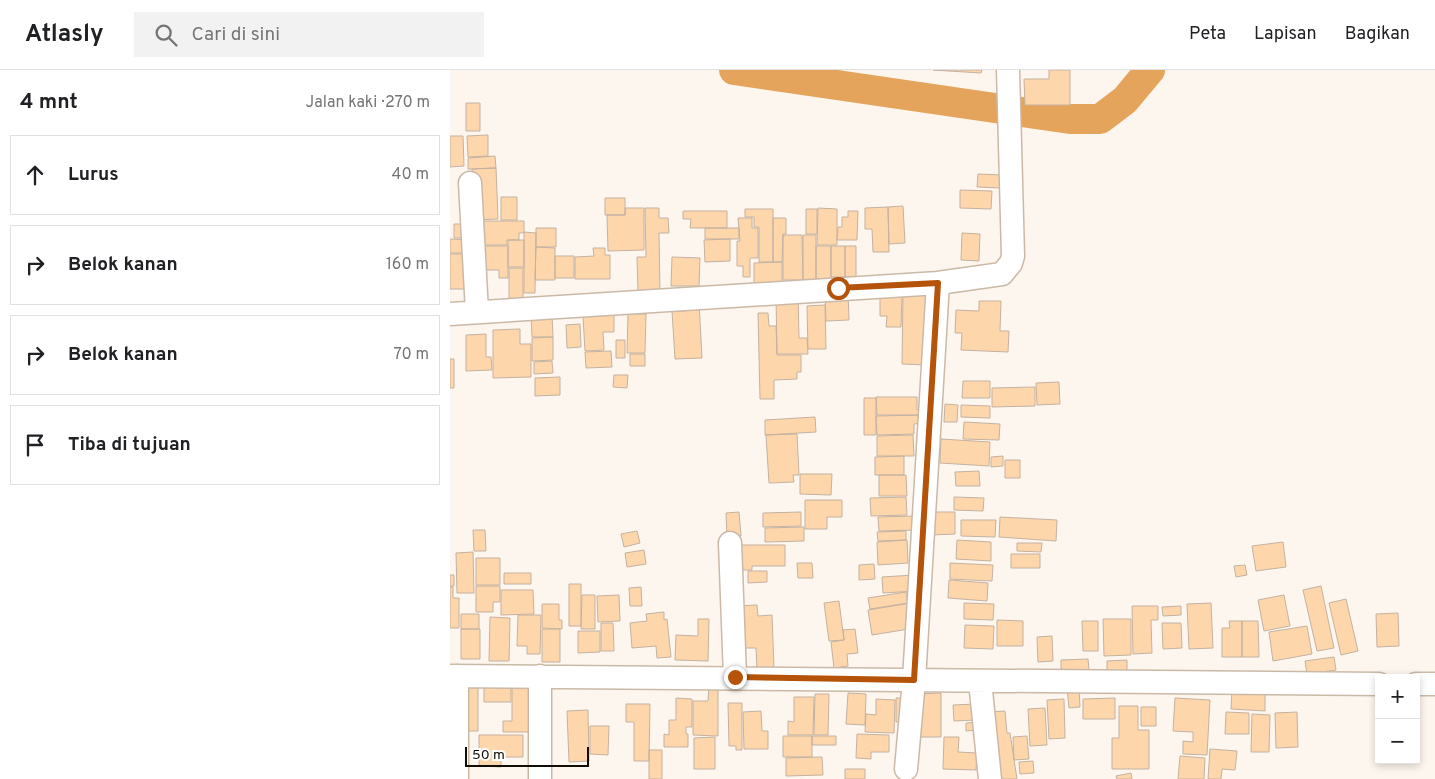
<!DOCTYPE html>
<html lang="id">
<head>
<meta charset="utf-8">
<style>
	body { margin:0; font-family:Overpass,sans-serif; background:#f2f2f2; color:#202124 }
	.controls { position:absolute; right:15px; bottom:15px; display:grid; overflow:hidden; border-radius:0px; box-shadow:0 2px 8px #0003 }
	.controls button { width:45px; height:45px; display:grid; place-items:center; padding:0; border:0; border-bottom:1px solid #e0e0e0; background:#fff; color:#202124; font:25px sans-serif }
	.scale { position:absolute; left:15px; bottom:12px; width:124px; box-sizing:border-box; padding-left:5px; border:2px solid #120c06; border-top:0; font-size:14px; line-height:18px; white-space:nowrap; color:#120c06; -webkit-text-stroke:4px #fff; paint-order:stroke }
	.stop { position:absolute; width:15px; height:15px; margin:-11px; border:4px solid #b45309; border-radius:50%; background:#fff }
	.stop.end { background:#b45309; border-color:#fff; box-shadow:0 1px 5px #0008 }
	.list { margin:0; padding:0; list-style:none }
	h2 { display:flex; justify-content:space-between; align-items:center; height:65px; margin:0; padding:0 20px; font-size:21px }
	h2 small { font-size:16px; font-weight:400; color:#757577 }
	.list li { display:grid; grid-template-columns:32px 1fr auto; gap:15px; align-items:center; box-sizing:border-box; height:80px; margin:0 10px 10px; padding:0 10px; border:1px solid #e0e0e0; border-radius:0px }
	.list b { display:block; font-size:19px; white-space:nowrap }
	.list em { font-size:16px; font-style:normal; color:#757577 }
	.icon { flex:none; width:28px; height:28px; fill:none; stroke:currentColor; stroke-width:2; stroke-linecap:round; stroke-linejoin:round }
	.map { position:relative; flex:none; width:985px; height:709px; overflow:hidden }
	header { display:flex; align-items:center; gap:30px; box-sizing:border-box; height:70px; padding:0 25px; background:#fff; border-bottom:1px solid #e0e0e0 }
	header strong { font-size:24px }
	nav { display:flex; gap:28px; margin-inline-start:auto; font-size:18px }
	.search { width:350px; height:45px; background:#f2f2f2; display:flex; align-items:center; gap:12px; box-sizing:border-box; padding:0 18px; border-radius:0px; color:#757577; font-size:19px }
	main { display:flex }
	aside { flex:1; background:#fff }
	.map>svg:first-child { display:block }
</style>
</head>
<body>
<header>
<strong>Atlasly</strong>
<div class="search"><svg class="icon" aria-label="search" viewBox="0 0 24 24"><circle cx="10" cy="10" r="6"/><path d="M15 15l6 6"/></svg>Cari di sini</div>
<nav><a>Peta</a><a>Lapisan</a><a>Bagikan</a></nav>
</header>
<main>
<aside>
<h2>4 mnt<small>Jalan kaki · 270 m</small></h2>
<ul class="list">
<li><svg class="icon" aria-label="ahead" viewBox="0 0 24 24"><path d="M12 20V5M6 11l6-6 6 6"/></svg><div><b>Lurus</b></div><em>40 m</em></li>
<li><svg class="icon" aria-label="right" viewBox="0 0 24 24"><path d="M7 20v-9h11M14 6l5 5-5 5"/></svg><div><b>Belok kanan</b></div><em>160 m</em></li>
<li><svg class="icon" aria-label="right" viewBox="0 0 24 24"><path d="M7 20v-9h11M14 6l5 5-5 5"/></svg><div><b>Belok kanan</b></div><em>70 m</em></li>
<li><svg class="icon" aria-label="arrive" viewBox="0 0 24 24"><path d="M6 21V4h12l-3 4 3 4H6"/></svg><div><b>Tiba di tujuan</b></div></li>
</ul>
</aside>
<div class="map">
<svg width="985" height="709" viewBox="0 0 985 709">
	<rect width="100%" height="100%" fill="#fdf6ee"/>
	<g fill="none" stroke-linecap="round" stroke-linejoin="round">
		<path stroke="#e4a45b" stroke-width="30" d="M284,0L620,49H650L675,30L700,0"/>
	</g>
	<path fill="#fed6ac" stroke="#c4b2a1" d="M483,0H532L531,3Z
		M599,0H620V35H575L574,9H599Z
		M16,33H30V61H16Z
		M38,65V86L18,87L17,66Z
		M0,66H13L14,96L0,97Z
		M45,86L46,98L18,99V88Z
		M46,98L48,149L24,150L22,99Z
		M528,104L552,105L551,118L527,117Z
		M510,120L542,121L541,139L510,138Z
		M51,127H67V150H51Z
		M155,128H175V145H155Z
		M453,136L455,173L439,174L438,137Z
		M438,137L439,182H423L422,159H415V138Z
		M175,138H194V180L158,181L157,145H175Z
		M195,138H209V148H218L219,163H209L210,222H188L187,187H196Z
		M368,138L387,139V175H367Z
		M295,139H323V192H309V157H304V147H295Z
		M356,139H367V164H356Z
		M233,141H277V158H240L241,149H233Z
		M398,141H408L407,170H387L388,157H392V147H398Z
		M288,148H302V158H308V188H300V207H293V196H287V171H290Z
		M323,148H336V164H333L332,192H323Z
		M32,151H74V163H69V170H57V175H32Z
		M4,154H14V168H4Z
		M86,158H106V177H86Z
		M255,158H289V169H255Z
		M74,162L86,163L85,223H74Z
		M512,163L530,164L529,191L511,190Z
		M333,165H352L353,210H333Z
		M353,165H366V210H353Z
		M0,169L22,170V183H0Z
		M280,169V191L255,192L254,170Z
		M58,170H74V197H58Z
		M32,176H58V208H49V200H32Z
		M366,176H381V209H366Z
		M381,176H395V207H381Z
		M395,176H406V207H395Z
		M86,177L105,178V210H85Z
		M143,178H155V185H160V209H125V187L144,186Z
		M0,184H17L18,219H0Z
		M105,186H124V208H105Z
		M222,187L250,188L249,216H221Z
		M332,192V214H304V193Z
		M59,198H73V230H59Z
		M398,222L399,250L376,251L375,223Z
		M453,222H478L477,295L452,294Z
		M430,224H452L451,257H436L437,246H430Z
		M326,226H348L349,268H357L358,284H327Z
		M529,231H551L550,261H559L558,282L511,280L512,263H505L506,240L529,241Z
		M249,232L252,288L225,289L222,241H235V233Z
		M375,235L376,279H358L357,236Z
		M102,243L103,267H82L81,244Z
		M308,243H318L319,256H326L327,285H351V302H347V309L324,310V329H310Z
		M164,244V262H153L154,280L135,281L133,246Z
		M178,244H196L195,283H177Z
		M130,254L131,277L117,278L116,255Z
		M70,259V274H81V307L43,308V260Z
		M36,264V287H41L42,300L16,301V265Z
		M103,267V290L82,291V268Z
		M166,270H175V288H166Z
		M161,281L162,297L136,298L135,282Z
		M180,284H195V296H180Z
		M0,289H4V318H0Z
		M102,291L103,303L84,304V292Z
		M164,305H178L177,318L163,317Z
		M110,307V325L85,326V308Z
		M513,311H540V328H512Z
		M609,312L610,334L587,335L586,313Z
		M585,317V336L542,337V318Z
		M426,327H467V340H475V345H427Z
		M414,328H426V365H414Z
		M495,334L508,335L507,352H494Z
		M511,335L540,336V348L511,347Z
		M475,345V353L464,354V364L427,365L426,346Z
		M365,347L366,362L315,365V350Z
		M514,352L550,354L549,370L513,369Z
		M347,364L349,405H343L344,412L319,413L316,365Z
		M463,365L464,386H427V366Z
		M491,369L540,372L539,396L490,393Z
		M454,386V405H425V387Z
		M553,386V396L541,397V387Z
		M555,390H570V408H555Z
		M529,401L530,416H506L505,402Z
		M350,404H382L381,425L350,424Z
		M429,405H456L457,426H429Z
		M456,427L457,445L421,446L420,428Z
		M504,427L534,428L533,441L504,440Z
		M355,430H392V447H377V459H355Z
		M289,442L291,466L277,467L276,443Z
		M351,442V456L313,457V443Z
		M481,442H505V464L481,465Z
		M465,446L466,460L429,461L428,447Z
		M550,447L607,450L606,471L549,467Z
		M511,450H546L545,467L511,466Z
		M354,457V471L315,472V458Z
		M23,460H35L36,481H24Z
		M187,461L190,473L174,477L171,464Z
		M456,461V470L428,471L427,462Z
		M457,470L458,493L428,495L427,472Z
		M507,470L541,472V491L506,489Z
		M833,472L836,497L806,501L802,476Z
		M567,473H592L591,482L567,481Z
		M289,475H335V496H302V500H289Z
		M194,480L196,494L177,497L175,483Z
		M23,482L24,523H7L6,483Z
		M561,484H590V498H561Z
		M26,488H50V515H26Z
		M347,493H362L363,508H348Z
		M500,493L543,495L542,511L500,509Z
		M424,494L425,509L409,510V495Z
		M795,495L797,505L786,507L784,496Z
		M298,501H317V512L298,513Z
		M54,503H81V514H54Z
		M0,505H4V516H0Z
		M464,505L465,521L433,523L432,507Z
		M499,510L538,513L537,531L498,528Z
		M119,514H131V556H119Z
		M26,516H50V532H43V542H26Z
		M871,516L884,578L867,581L853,520Z
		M0,517H3V528H9V558H0Z
		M191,517L192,536H180L179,518Z
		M51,520H83L84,544L51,545Z
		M456,522L458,533L420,539L418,528Z
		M132,525H145V559H131Z
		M169,525L170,551L148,552L147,526Z
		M834,525L840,556L814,561L808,530Z
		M896,529L908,581L891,585L879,533Z
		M389,531L394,570L379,571L374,533Z
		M461,533L465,558L422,565L418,540Z
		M514,533L544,534L543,550L514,549Z
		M761,533L763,578L739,579L737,534Z
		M92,534H109V550H112V559L92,558Z
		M307,535L308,546L322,545L324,599L307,600L306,578H286L285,536Z
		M682,536H708V550H701L702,583L683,584Z
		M731,536V545L713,546L712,537Z
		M214,542V550L217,549L221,587L207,588L206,576L182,578L180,553L197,551L196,544Z
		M948,543L949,576L927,577L926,544Z
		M11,544H29V559H11Z
		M68,545H91L90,584H77V576H67Z
		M40,547L60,548L59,591H39Z
		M248,549H259L258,591L225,590L226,565L248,566Z
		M653,549H681V585L654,586Z
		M547,550L573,551V576H547Z
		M632,551H648V581H633Z
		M779,551H792V587H772V558H780Z
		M792,551H808L809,587H792Z
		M151,553H163L164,581H151Z
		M712,553H731L732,578L713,579Z
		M515,555L544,556L543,579L514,578Z
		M857,556L862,584L823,591L819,562Z
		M11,559H30V589H11Z
		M92,559H110V592H92Z
		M405,559L408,583L397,584L398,596L384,598L381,572L394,570L393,560Z
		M128,561H150V582L128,583Z
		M602,566L603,591L588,592L587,567Z
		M884,587L886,600L857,604L855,591Z
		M638,589L639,600L611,601V590Z
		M677,590V603L657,604V591Z
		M34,609L61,617V632H34Z
		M13,613H28V661H13Z
		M259,616H268V666L243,665V631H258Z
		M88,617V662H53V651H62V618Z
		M629,617L630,637L619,638L617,618Z
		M782,619L815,620V641L781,639Z
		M398,623L416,624L415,655L396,654Z
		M491,623V667H468L467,624Z
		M365,624H379L378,665H364Z
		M344,627H364L363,665H338V651L344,652Z
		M226,628L242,629V657H236V664H238V677H214V664L219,665V650H226Z
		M446,628H457V652H446Z
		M665,628V649H633V629Z
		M725,628L760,630L757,685L733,684V671L743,672V662L723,661Z
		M426,629L445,630L444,663L415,662L416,644L426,645Z
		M614,629L615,668L599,669L597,630Z
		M278,633H292V680H286V676H279Z
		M176,634H200L199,691H184V652H176Z
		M526,634L527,650L504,651L503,635Z
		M669,636H688V660H699V699H662V668H669Z
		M691,637H706V656H691Z
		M595,638L597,675L580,676L578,639Z
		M138,640L139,691L119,692L117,641Z
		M311,641L312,661H318V679H294L293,642Z
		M555,641L557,663H560L567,709H545L539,642Z
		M776,642L799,643V664H775Z
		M847,642L848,677L826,678L825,643Z
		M802,644L820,645L819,682H801Z
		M528,652V660L516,661V653Z
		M140,656H159L158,685L140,684Z
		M407,664L439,665V682H421V689L406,688Z
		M29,665H73V687H51V697L29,696Z
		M333,666H362V687H333Z
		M362,666H386V675H362Z
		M577,666L579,689L564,690L563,667Z
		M265,667V699H244V668Z
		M494,667H509L508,682L527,683L526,700L493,699Z
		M760,679L787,681L785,700L772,699L771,709H758Z
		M199,680H212V709H199Z
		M730,686L755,688L754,709H728Z
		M372,687L373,705L336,706V688Z
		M583,691L584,703L570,704L569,692Z
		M395,699H415V709H395Z
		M681,703L682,709H667L666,706Z"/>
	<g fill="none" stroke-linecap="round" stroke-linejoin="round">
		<g stroke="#cbb9a7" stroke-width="25">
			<path id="minor" d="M20,113L27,242
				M0,244L488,213L552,204L561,193L563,186L558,0
				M280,473L285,607
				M0,606L929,614
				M7,606V709
				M530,611L540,709
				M966,614H985
				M456,699L464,610L488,213
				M90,709V606"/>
		</g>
		<use href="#minor" stroke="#fff" stroke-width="22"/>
	</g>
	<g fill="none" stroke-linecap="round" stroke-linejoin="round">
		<path stroke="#b45309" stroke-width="6" d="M285,607L464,610L488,213L388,218"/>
	</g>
</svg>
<div class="controls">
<button>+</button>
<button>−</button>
</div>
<div class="scale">50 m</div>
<div class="stop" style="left:388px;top:218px"></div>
<div class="stop end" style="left:285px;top:607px"></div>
</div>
</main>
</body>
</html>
